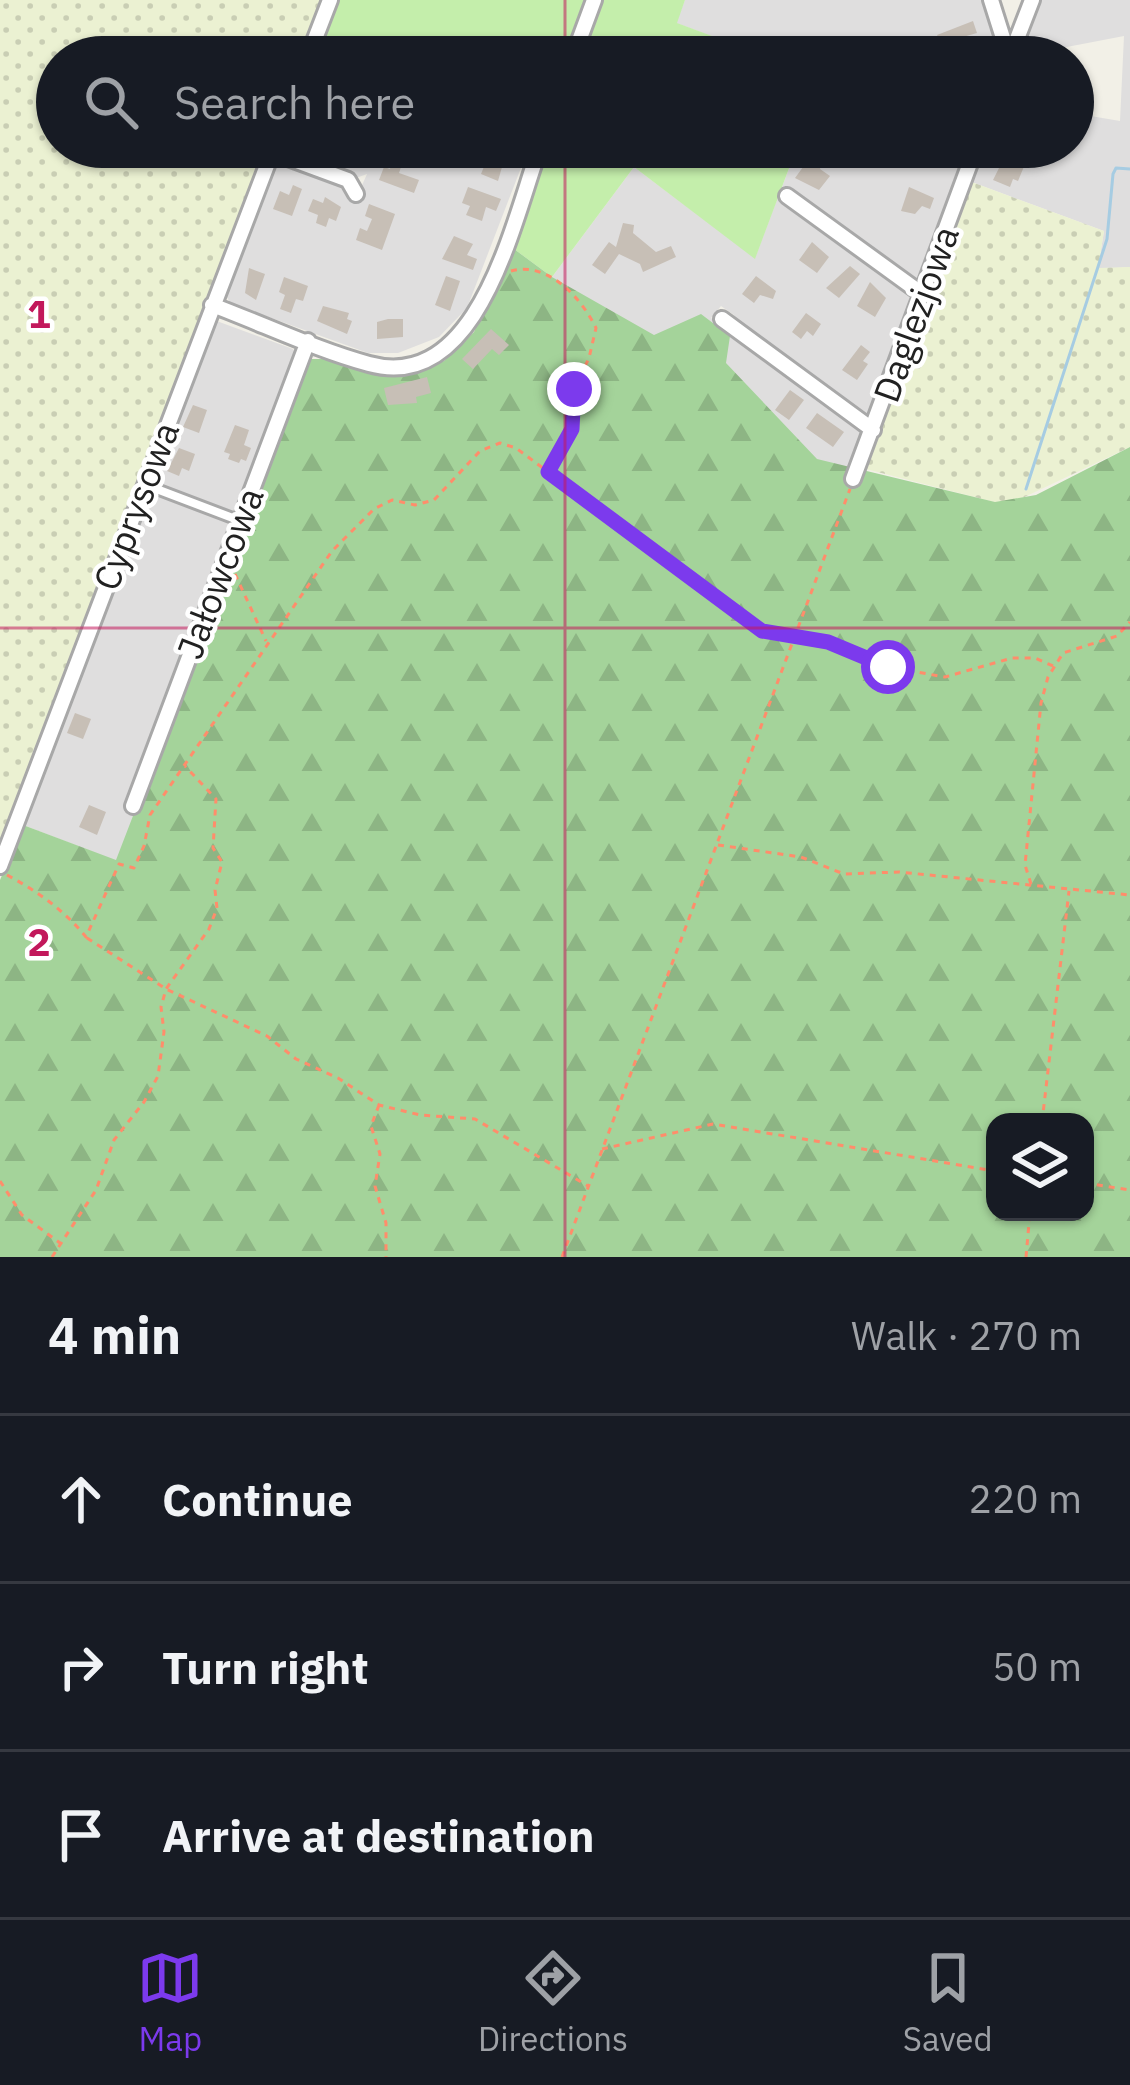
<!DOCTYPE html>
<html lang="en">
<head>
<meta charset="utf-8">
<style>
	body { margin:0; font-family:"IBM Plex Sans",sans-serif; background:#20242c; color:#f1f3f6 }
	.controls { position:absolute; right:36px; bottom:36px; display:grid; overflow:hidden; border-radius:24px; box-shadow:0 3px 9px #0004 }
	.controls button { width:108px; height:108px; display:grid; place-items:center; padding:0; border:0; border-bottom:3px solid #363941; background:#171b24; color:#f1f3f6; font:60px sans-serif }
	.stop { position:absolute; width:36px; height:36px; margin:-27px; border:9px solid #7c3aed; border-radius:50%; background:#fff }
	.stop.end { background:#7c3aed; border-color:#fff; box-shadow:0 3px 12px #0008 }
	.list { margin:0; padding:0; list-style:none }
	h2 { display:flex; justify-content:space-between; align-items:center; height:156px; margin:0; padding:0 48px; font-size:51px }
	h2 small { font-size:39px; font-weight:400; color:#9ea1a6 }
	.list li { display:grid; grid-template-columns:78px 1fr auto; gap:36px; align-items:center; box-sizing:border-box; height:168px; padding:0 48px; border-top:3px solid #363941 }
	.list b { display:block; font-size:45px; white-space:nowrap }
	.list em { font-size:39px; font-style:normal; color:#9ea1a6 }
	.icon { flex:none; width:66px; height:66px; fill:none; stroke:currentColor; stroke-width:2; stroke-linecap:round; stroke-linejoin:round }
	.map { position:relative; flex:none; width:1130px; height:1257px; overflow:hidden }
	.search { position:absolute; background:#171b24; box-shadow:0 3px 9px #0004; left:36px; right:36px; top:36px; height:132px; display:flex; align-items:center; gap:30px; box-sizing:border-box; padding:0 42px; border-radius:66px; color:#9ea1a6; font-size:45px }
	.sheet { height:660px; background:#171b24 }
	nav { display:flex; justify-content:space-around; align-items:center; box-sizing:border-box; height:168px; border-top:3px solid #363941; background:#171b24; font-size:33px; color:#9ea1a6 }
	nav a { display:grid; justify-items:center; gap:6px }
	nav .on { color:#7c3aed }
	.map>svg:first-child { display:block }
</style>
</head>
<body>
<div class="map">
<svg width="1130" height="1257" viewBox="0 0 1130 1257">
	<defs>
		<pattern id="farmland-dots" width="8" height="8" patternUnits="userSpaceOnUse" patternTransform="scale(3)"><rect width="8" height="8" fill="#ebf1d2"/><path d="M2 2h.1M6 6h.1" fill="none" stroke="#c9ceb4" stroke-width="1.8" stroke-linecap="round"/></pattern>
		<pattern id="forest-firs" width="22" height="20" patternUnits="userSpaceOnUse" patternTransform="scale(3)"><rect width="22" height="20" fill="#a4d39a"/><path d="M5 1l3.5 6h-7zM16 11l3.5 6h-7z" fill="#8db584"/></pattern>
	</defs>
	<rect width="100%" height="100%" fill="#f2f0e7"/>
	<path fill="#dfdede" d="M685,0H983L997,48L995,57H769L676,23Z
		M1037,0H1130V267L1098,269L1104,231L969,181L981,147H1073V113L1120,121L1124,36L1015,57Z
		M285,147H529L467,308L439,337L398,353H368L230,303L224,291L271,170L282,165L350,191L355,201L367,174L356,178Z
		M797,147H968L918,281L912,283L782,187Z
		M634,167L755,258L778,197L908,293L911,302L870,417L865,418L735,323L734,315L721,306L711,318L861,428L863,437L844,492L552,277Z
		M214,320L293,349L298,359L240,507L229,513L157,486L154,479Z
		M154,494L228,522L232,529L126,808L155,821L127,865L23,825L147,497Z"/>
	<path fill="url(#farmland-dots)" d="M0,0H326L303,57H57V147H268L0,847Z
		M969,181L1104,231L1098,268L1130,267V447L1016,501L994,502L866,469Z"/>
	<path fill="#c4eeab" d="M335,0H685L677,23L769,57H313Z
		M547,147H797L755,259L634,167L552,277L510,246Z"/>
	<path fill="url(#forest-firs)" fill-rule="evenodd" d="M510,246L552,277L654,335L701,314L730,336L726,363L817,459L995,502L1036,495L1130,447V1257H0V880L23,825L116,860L309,359H326L379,376L444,361L474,332ZM995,1122H1085V1212H995Z"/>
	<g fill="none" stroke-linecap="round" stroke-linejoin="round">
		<path stroke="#a6cce2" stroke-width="3" d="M1026,489L1107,239L1113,174L1116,168L1130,169"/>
	</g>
	<path fill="#c7bfb6" d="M973,21L977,33L963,37L968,53L948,55L937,35Z
		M492,147L506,153L498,181L481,174Z
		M394,148L414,155L409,167L402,164L399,173L419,180L414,193L379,180L384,167L390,169Z
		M814,152L822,159L820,169L830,176L819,190L795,178Z
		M998,154L1025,164L1018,181L1013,179L1010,187L993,180L999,168L993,166Z
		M293,185L302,189L292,216L273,209L280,191L289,195Z
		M468,187L501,199L496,211L486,207L482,221L466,215L470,206L462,203Z
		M909,187L934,198L930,209L922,206L915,214L901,211Z
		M325,197L341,207L336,221L329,218L326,227L316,223L318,215L308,211L313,199L323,203Z
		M369,204L395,214L382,250L356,240L360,228L367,231L372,219L365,216Z
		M623,223L634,225L633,233L656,252L671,246L676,257L643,272L640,264L619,254L605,274L592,265L609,242L616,247Z
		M454,236L473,244L467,255L477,259L473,270L442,259Z
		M812,242L829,257L817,273L799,260Z
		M850,266L860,274L839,298L826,288Z
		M249,268L265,274L256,300L245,293Z
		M446,276L460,281L450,311L435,305Z
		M756,276L776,291L773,299L760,295L754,303L742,294Z
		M284,277L308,286L303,301L296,299L291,313L280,309L285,295L279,292Z
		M870,282L886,298L875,317L857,306Z
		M323,306L349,313L347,319L352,321L347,334L317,321Z
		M806,313L821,324L813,336L807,331L801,339L792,332Z
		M388,319H403V337L377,339V322Z
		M491,329L509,345L499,355L492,349L473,369L462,359Z
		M861,345L870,352L863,361L868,364L857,380L842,370Z
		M427,377L431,393L416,397L417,403L388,405L384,388Z
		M790,390L804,400L789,420L775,410Z
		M193,405L207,410L199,433L183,427Z
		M817,413L844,432L833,447L806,428Z
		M235,425L249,430L244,445L251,448L246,461L241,459L239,463L228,459L230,454L224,452Z
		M179,448L195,454L189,471L182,468L179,476L167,471Z
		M75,713L91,719L83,739L67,733Z
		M89,805L106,812L97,835L79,827Z"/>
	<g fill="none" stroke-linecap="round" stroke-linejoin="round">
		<g stroke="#a8a8a8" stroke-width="14">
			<path id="lane" d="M146,485L238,520"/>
		</g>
		<g stroke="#a8a8a8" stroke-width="20">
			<path id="street" d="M991,0L1009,57
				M308,57L330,0
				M573,57L594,0
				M1010,57L1032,0
				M272,152L348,180L356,194
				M787,196L922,294
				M212,305C263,324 317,350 369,364C479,394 513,220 540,147
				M722,319L873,430
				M853,479L976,147
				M133,806L308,341
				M0,866L274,147"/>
		</g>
		<path stroke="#ff8d6b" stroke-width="3" stroke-dasharray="6 6" stroke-linecap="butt" d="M511,271C547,261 581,297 596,328L589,358L574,389L572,429L549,471
			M235,574L266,641
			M718,845L801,857L844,874L899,872L1130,895
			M7,875C37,891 64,910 86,937L119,864L134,868L144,846L150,815L332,551L374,509L392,500L415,505L434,500L480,451L500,443L516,448L762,631L828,642L888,667L945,677L1012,658H1035L1053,666
			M1031,884L1025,865L1041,703L1048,677L1063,653L1117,636L1130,622
			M87,938L166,989L267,1036L296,1059L338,1078L379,1105L420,1115L475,1119L588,1186
			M379,1105L371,1126L380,1154L375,1186L386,1223V1257
			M1042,1122L1069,891
			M602,1149L713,1124L995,1171
			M0,1181L22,1215L60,1243
			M1085,1183L1130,1190
			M52,1257L96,1190L114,1140L144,1102L158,1076L164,1032L161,1007L166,989L209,929L217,908L215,890L222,862L213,848L216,799L185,766
			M562,1257L850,489
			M1026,1257L1030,1212"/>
		<use href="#lane" stroke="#fff" stroke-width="8"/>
		<use href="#street" stroke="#fff" stroke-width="14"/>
	</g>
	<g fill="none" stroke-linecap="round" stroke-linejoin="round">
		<path stroke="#7c3aed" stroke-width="15" d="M574,389L572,429L548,472L762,631L828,642L888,667"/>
	</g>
	<path fill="none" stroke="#c2185b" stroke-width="3" stroke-opacity="0.55" d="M565,0V57M565,147V1257M0,628H1130"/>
	<g text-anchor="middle" stroke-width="9" stroke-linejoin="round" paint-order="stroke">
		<g font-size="36" fill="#212121" stroke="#fff">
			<text transform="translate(916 314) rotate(-70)" y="13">Daglezjowa</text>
			<text transform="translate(136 506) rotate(-69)" y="13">Cyprysowa</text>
			<text transform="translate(220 573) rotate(-69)" y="13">Jałowcowa</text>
		</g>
	</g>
	<g font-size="39" text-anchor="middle" font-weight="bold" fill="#c2185b" stroke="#fff" stroke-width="9" stroke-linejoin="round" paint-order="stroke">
		<text x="39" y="328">1</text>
		<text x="39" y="956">2</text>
	</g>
</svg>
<div class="controls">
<button><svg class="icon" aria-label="layers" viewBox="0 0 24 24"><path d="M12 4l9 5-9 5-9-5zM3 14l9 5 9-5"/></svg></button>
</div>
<div class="stop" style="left:888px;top:667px"></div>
<div class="stop end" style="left:574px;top:389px"></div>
<div class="search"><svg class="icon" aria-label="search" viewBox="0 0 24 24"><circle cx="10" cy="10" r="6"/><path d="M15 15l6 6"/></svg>Search here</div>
</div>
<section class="sheet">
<h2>4 min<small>Walk · 270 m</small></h2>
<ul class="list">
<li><svg class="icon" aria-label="ahead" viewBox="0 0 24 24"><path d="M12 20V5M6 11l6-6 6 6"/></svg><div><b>Continue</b></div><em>220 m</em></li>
<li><svg class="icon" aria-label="right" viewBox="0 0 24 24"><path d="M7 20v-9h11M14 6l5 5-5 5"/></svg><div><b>Turn right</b></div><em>50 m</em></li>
<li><svg class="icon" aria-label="arrive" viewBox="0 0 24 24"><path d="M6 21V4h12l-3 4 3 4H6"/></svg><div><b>Arrive at destination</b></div></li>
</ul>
</section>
<nav>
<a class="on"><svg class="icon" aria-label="map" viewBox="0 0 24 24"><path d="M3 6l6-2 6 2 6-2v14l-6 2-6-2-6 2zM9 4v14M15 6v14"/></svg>Map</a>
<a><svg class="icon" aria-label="directions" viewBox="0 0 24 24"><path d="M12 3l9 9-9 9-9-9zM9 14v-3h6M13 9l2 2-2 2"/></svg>Directions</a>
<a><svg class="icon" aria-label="saved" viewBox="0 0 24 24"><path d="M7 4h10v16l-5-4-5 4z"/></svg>Saved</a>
</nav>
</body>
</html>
